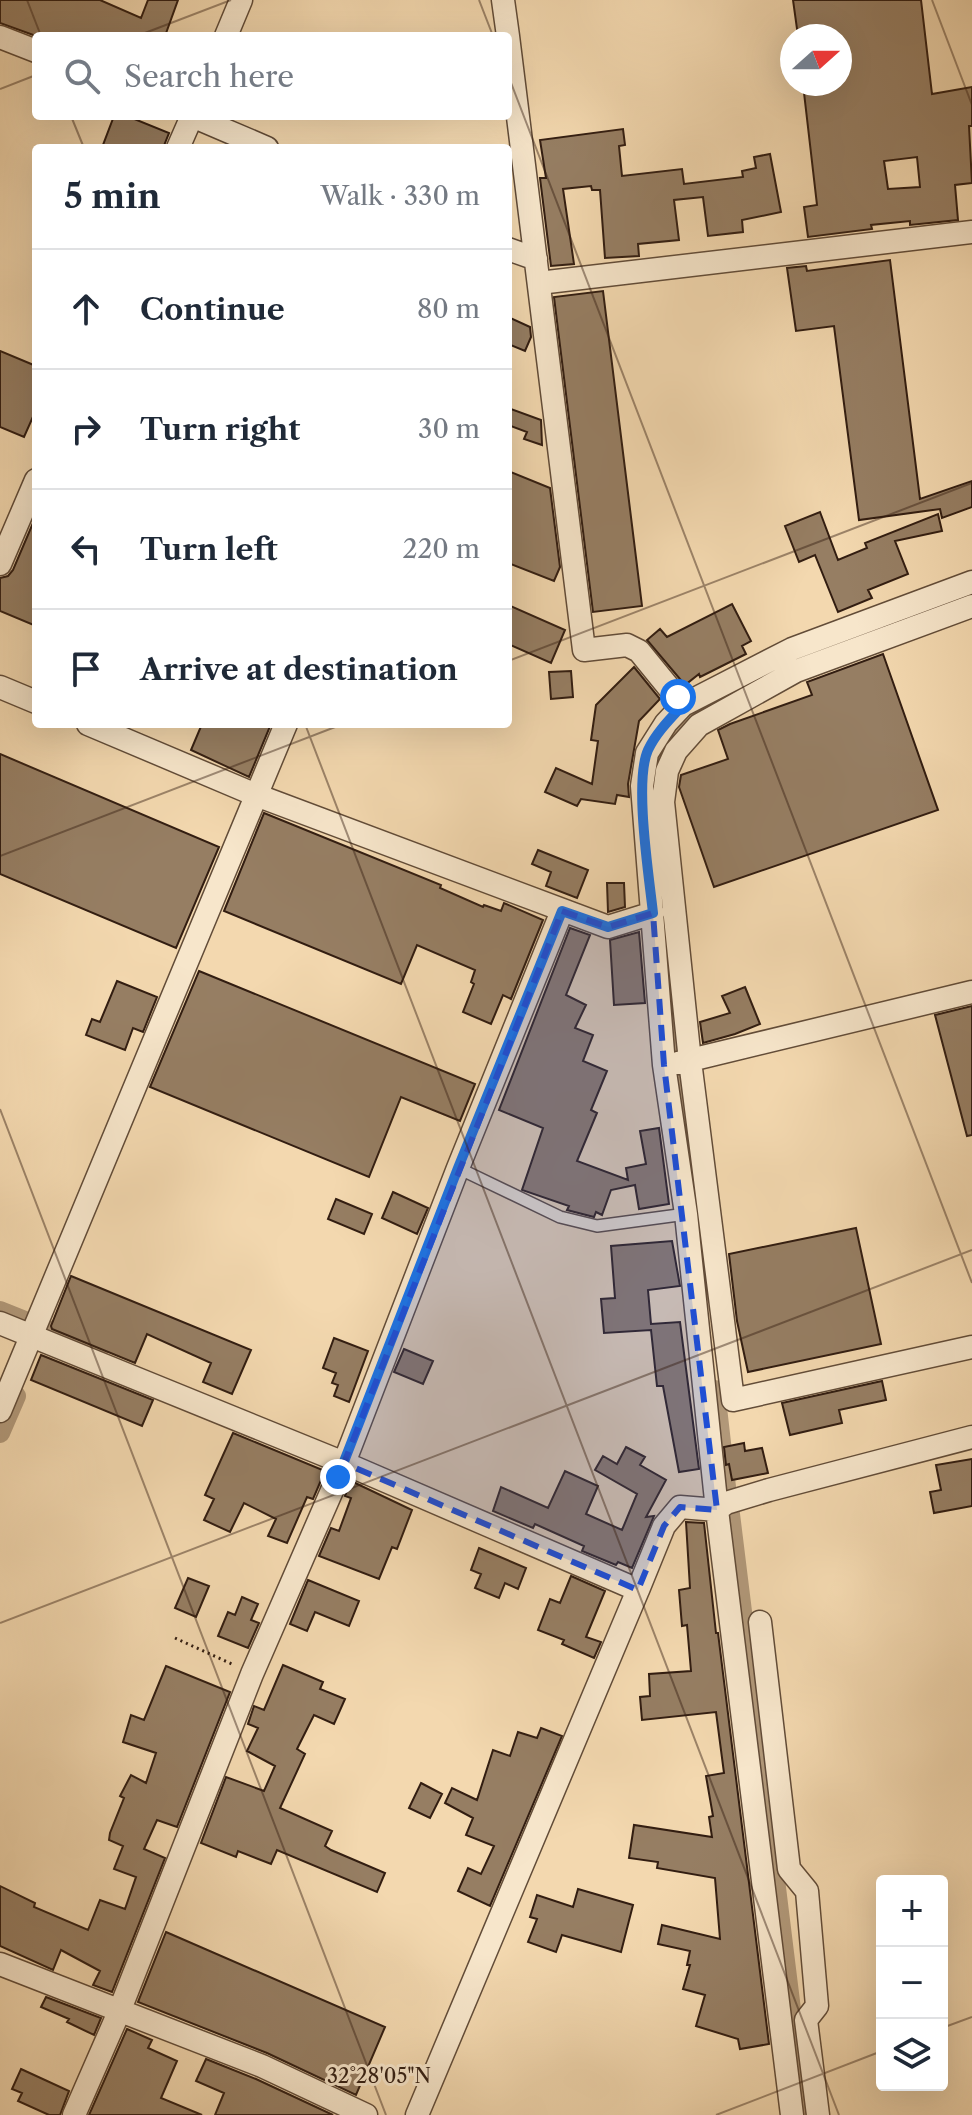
<!DOCTYPE html>
<html lang="en">
<head>
<meta charset="utf-8">
<style>
	body { margin:0; font-family:"Libre Caslon Text",serif; background:#f6f6f7; color:#1f2937 }
	.controls { position:absolute; right:24px; bottom:24px; display:grid; overflow:hidden; border-radius:8px; box-shadow:0 8px 32px #0002 }
	.controls button { width:72px; height:72px; display:grid; place-items:center; padding:0; border:0; border-bottom:2px solid #e0e1e3; background:#fff; color:#1f2937; font:40px sans-serif }
	.compass { position:absolute; left:780px; top:24px; width:72px; height:72px; border-radius:50%; background:#fff; box-shadow:0 8px 32px #0002; rotate:69deg }
	.stop { position:absolute; width:24px; height:24px; margin:-18px; border:6px solid #1a73e8; border-radius:50%; background:#fff }
	.stop.end { background:#1a73e8; border-color:#fff; box-shadow:0 2px 8px #0008 }
	.list { margin:0; padding:0; list-style:none }
	h2 { display:flex; justify-content:space-between; align-items:center; height:104px; margin:0; padding:0 32px; font-size:34px }
	h2 small { font-size:26px; font-weight:400; color:#747a83 }
	.list li { display:grid; grid-template-columns:52px 1fr auto; gap:24px; align-items:center; box-sizing:border-box; height:120px; padding:0 32px; border-top:2px solid #e0e1e3 }
	.list b { display:block; font-size:30px; white-space:nowrap }
	.list em { font-size:26px; font-style:normal; color:#747a83 }
	.icon { flex:none; width:44px; height:44px; fill:none; stroke:currentColor; stroke-width:2; stroke-linecap:round; stroke-linejoin:round }
	.map { position:relative; flex:none; width:972px; height:2115px; overflow:hidden }
	.search { position:absolute; background:#fff; box-shadow:0 8px 32px #0002; left:32px; top:32px; width:480px; height:88px; display:flex; align-items:center; gap:20px; box-sizing:border-box; padding:0 28px; border-radius:8px; color:#747a83; font-size:30px }
	.panel { position:absolute; background:#fff; box-shadow:0 8px 32px #0002; left:32px; top:144px; width:480px; height:584px; border-radius:8px }
	.map>svg:first-child { display:block }
</style>
</head>
<body>
<div class="map">
<svg width="972" height="2115" viewBox="0 0 972 2115">
	<rect width="100%" height="100%" fill="#f3d8af"/>
	<filter id="stains"><feTurbulence type="fractalNoise" baseFrequency=".0025" numOctaves="4"/><feColorMatrix values="0 0 0 0 .2 0 0 0 0 .09 0 0 0 0 .02 0 0 0 .5 -.17"/></filter>
	<radialGradient id="worn" r=".72"><stop offset=".6" stop-color="#630" stop-opacity="0"/><stop offset="1" stop-color="#630" stop-opacity=".3"/></radialGradient>
	<g fill="none" stroke-linecap="round" stroke-linejoin="round">
		<path stroke="#b19879" stroke-width="20" d="M651,790C657,727 699,711 747,683
			M662,917L694,1199
			M0,1311L30,1323
			M48,1330L98,1351
			M715,1390L726,1487
			M0,1433L16,1396
			M729,1506L804,2115"/>
	</g>
	<path fill="#967e63" stroke="#321d11" stroke-width="2" fill-rule="evenodd" d="M0,0H100L141,18L148,0H178L165,36H36L0,23Z
		M793,0H921L932,94L972,87V126H969L972,183L955,185L958,220L910,225V221L871,225L872,229L808,237L804,207L817,205L803,84H840V36H798ZM917,157L920,187L888,189L884,161Z
		M114,116H127L169,133L163,148H111L103,145Z
		M623,129L625,145L619,146L622,176L682,169L684,184L743,177L742,171L756,168L754,157L770,154L781,212L742,220L743,232L708,236L703,197L674,200L679,240L638,244L639,256L605,258L600,190H592L591,186L563,189L574,264L551,266L540,178H546L540,140Z
		M890,260L920,499L972,481V507L942,518L940,509L859,520L834,326L796,331L787,268L806,266L807,271Z
		M603,291L642,606L593,612L554,297Z
		M508,317L530,327L531,337L525,351L508,344Z
		M0,351L36,366V410L24,437L0,427Z
		M508,408L541,420L542,445L524,439L527,432L508,425Z
		M508,471L550,488L560,567L554,581L508,563Z
		M820,512L838,560L867,548L865,543L938,514L942,531L895,541L908,574L868,590L872,598L838,612L815,555L799,562L785,526Z
		M36,516V626L0,611V578L8,576L13,570Z
		M732,604L751,641L742,646L746,654L700,677L699,674L685,685L647,640L660,629L667,637Z
		M508,605L565,630L551,663L508,644Z
		M883,654L938,810L714,887L679,787L681,775L728,759L718,730L730,724L812,695L807,682Z
		M634,667L660,699L639,721L628,784L629,797L617,795L615,804L581,799L577,806L545,792L556,768L592,784L598,741L591,740L596,705Z
		M571,671L573,697L551,699L549,672Z
		M202,724H271L249,777L191,750Z
		M0,754L219,847L176,948L0,874Z
		M264,813L441,885L440,888L483,907L484,905L501,911L504,903L543,920L511,999L503,995L491,1024L463,1012L474,984L471,982L475,970L417,945L401,984L224,911Z
		M538,850L588,870L577,898L546,886L551,872L532,864Z
		M607,883H624L625,907L608,912Z
		M570,928L590,935L566,995L586,1005L575,1028L593,1035L583,1061L607,1071L591,1110L597,1113L577,1161L628,1180L626,1168L646,1164L640,1131L659,1128L669,1204L639,1209L635,1185L611,1190L602,1215L596,1212L594,1217L567,1210L569,1206L522,1190L543,1128L499,1110Z
		M639,932L645,1003L614,1005L610,940Z
		M199,971L475,1084L460,1121L401,1097L369,1177L150,1087Z
		M117,981L157,997L143,1032L133,1028L125,1050L86,1035L92,1019L100,1022Z
		M745,987L760,1024L735,1034L703,1043L700,1022L730,1013L722,996Z
		M972,1006V1135L967,1136L935,1015Z
		M393,1192L428,1208L417,1234L382,1218Z
		M336,1199L372,1214L364,1234L328,1219Z
		M856,1228L881,1344L748,1372L737,1321L729,1254Z
		M672,1241L680,1286L648,1290L651,1324L680,1322L699,1469L679,1472L663,1386H657L651,1330L604,1333L601,1299L615,1298L611,1246Z
		M71,1276L251,1350L232,1394L203,1382L211,1363L147,1334L135,1363L52,1329L51,1326Z
		M334,1338L368,1351L349,1402L334,1396L338,1385L332,1383L336,1373L323,1368Z
		M404,1349L433,1361L423,1384L394,1372Z
		M41,1355L153,1400L142,1426L31,1380Z
		M882,1381L886,1400L839,1410L842,1423L790,1435L782,1403Z
		M233,1433L325,1471L313,1499L307,1497L287,1543L268,1536L276,1519L244,1503L230,1532L204,1520L214,1499L205,1495Z
		M744,1443L745,1451L762,1448L768,1473L732,1480L729,1464L726,1465L724,1447Z
		M626,1447L645,1457L640,1465L666,1480L646,1517L654,1516L632,1568L618,1562L616,1565L582,1551L584,1546L535,1524L533,1528L493,1511L501,1487L548,1508L565,1471L598,1486L586,1514L622,1530L637,1494L595,1470L603,1456L617,1464Z
		M972,1459V1506L934,1513L930,1492L941,1490L936,1465Z
		M351,1481L412,1510L397,1549L392,1547L379,1579L319,1556L331,1528L339,1531L351,1498L345,1496Z
		M686,1522L704,1523L716,1633H718L769,2044L740,2049L738,2039L696,2026L705,1995L683,1989L690,1965H687L690,1951L658,1944L662,1925L720,1939L715,1878L657,1868L658,1862L629,1858L634,1825L712,1837L709,1817L713,1816L706,1776L724,1773L716,1712L642,1720L640,1697L650,1696L649,1674L691,1671L687,1625L682,1626L679,1590L690,1588Z
		M479,1548L526,1568L518,1589L505,1583L499,1598L475,1588L481,1574L471,1570Z
		M571,1576L605,1591L586,1637L601,1642L594,1658L562,1644L564,1640L538,1630L550,1599L560,1603Z
		M188,1578L209,1586L196,1617L175,1608Z
		M308,1580L359,1601L349,1626L315,1612L307,1631L290,1624Z
		M242,1597L258,1604L251,1620L259,1623L248,1648L218,1636L228,1612L235,1615Z
		M283,1665L323,1682L320,1689L345,1699L334,1724L314,1715L297,1749L305,1754L280,1808L332,1831L325,1846L331,1850L385,1873L377,1892L277,1850L271,1864L238,1851L236,1857L201,1843L226,1777L264,1791L275,1766L247,1751L258,1728L248,1724L254,1706L264,1710Z
		M166,1666L230,1692L177,1827L157,1820L144,1849L165,1858L112,1992L93,1985L100,1971L61,1950L53,1970L0,1946V1886L35,1903L34,1907L88,1930L100,1900L125,1909L136,1877L114,1869L123,1846L109,1840L110,1833L124,1798L120,1796L131,1775L146,1783L156,1753L123,1742L131,1715L144,1720Z
		M541,1728L562,1736L490,1906L458,1891L468,1868L481,1874L494,1846L466,1835L473,1818L445,1803L452,1788L477,1800L493,1750L510,1756L518,1732L537,1738Z
		M421,1783L442,1794L430,1818L409,1808Z
		M578,1889L633,1905L621,1952L562,1935L556,1952L528,1942L537,1919L530,1917L537,1895L573,1907Z
		M166,1932L385,2027L356,2095L267,2053L138,2002Z
		M46,1997L101,2018L94,2035L67,2022L69,2019L41,2007Z
		M127,2029L152,2040L148,2048L177,2061L161,2098L202,2115H89Z
		M206,2059L256,2079L333,2115H215L224,2093L196,2081Z
		M21,2069L69,2091L60,2115H49L18,2101L22,2093L12,2089Z"/>
	<g fill="none" stroke-linecap="round" stroke-linejoin="round">
		<g stroke="#624c38" stroke-width="14">
			<path id="lane" d="M458,1168L560,1217L597,1226L686,1214"/>
		</g>
		<g stroke="#624c38" stroke-width="25">
			<path id="street" d="M503,0L508,36
				M226,36L241,0
				M508,36L584,650L627,645L639,651L683,705
				M0,37L36,51
				M192,116L267,148
				M178,148L192,116
				M508,249L536,259
				M539,283L972,232
				M0,564L36,480
				M972,606L796,671L699,725L676,751L667,771L663,802L690,1061L733,1400L972,1347
				M0,687L36,702
				M88,724L256,795L608,927L653,913
				M678,1063L972,992
				M0,1323L344,1463L638,1590L664,1526L680,1507L717,1510L726,1503L769,1490L972,1437
				M0,1411L286,724
				M760,1622L789,1869L807,1891L817,2006L806,2020L818,2115
				M0,1964L262,2066L366,2115
				M74,2115L119,2012L252,1674L344,1463L458,1168L562,911
				M417,2115L638,1590
				M792,2115L717,1510L686,1214L664,1065L642,786L647,753L666,723L683,705L792,649L972,582"/>
		</g>
		<path stroke="#321d11" stroke-width="3" stroke-dasharray="2 4" stroke-linecap="butt" d="M175,1638L234,1665"/>
		<use href="#lane" stroke="#f7e6cb" stroke-width="11"/>
		<use href="#street" stroke="#f7e6cb" stroke-width="22"/>
	</g>
	<g fill="none" stroke-linecap="round" stroke-linejoin="round">
		<path stroke="#1a73e8" stroke-width="10" d="M338,1477L458,1168L562,911L608,927L653,913C649,876 634,781 648,750C656,733 670,719 683,705L678,697"/>
	</g>
	<path fill="#1d4ed8" fill-opacity="0.2" stroke="#1d4ed8" stroke-width="6" stroke-dasharray="16 10" stroke-linejoin="round" d="M562,911L608,927L653,913L664,1065L717,1510L680,1507L664,1526L638,1590L344,1463Z"/>
	<path fill="none" stroke="#321d11" stroke-width="2" stroke-opacity="0.45" d="M27,0L41,36M479,0L493,36M932,0L972,105M137,36L231,0M508,75L972,1283M0,89L36,75M71,116L84,148M508,661L972,483M305,724L839,2115M0,856L343,724M0,1109L386,2115M0,1623L972,1250M942,2028L972,2017M716,2115L882,2051"/>
	<g font-size="20" text-anchor="middle" fill="#321d11" stroke="#f7e6cb" stroke-width="6" stroke-linejoin="round" paint-order="stroke">
		<text x="379" y="2083">32°28'05"N</text>
	</g>
	<rect width="100%" height="100%" filter="url(#stains)"/>
	<rect width="100%" height="100%" fill="url(#worn)"/>
</svg>
<div class="controls">
<button>+</button>
<button>−</button>
<button><svg class="icon" aria-label="layers" viewBox="0 0 24 24"><path d="M12 4l9 5-9 5-9-5zM3 14l9 5 9-5"/></svg></button>
</div>
<svg class="compass" viewBox="-18 -18 36 36"><path d="M0-13l5 13h-10z" fill="#e53935"/><path d="M0 13l5-13h-10z" fill="#747a83"/></svg>
<div class="stop" style="left:678px;top:697px"></div>
<div class="stop end" style="left:338px;top:1477px"></div>
<div class="search"><svg class="icon" aria-label="search" viewBox="0 0 24 24"><circle cx="10" cy="10" r="6"/><path d="M15 15l6 6"/></svg>Search here</div>
<section class="panel">
<h2>5 min<small>Walk · 330 m</small></h2>
<ul class="list">
<li><svg class="icon" aria-label="ahead" viewBox="0 0 24 24"><path d="M12 20V5M6 11l6-6 6 6"/></svg><div><b>Continue</b></div><em>80 m</em></li>
<li><svg class="icon" aria-label="right" viewBox="0 0 24 24"><path d="M7 20v-9h11M14 6l5 5-5 5"/></svg><div><b>Turn right</b></div><em>30 m</em></li>
<li><svg class="icon" aria-label="left" viewBox="0 0 24 24"><path d="M17 20v-9H6M10 6l-5 5 5 5"/></svg><div><b>Turn left</b></div><em>220 m</em></li>
<li><svg class="icon" aria-label="arrive" viewBox="0 0 24 24"><path d="M6 21V4h12l-3 4 3 4H6"/></svg><div><b>Arrive at destination</b></div></li>
</ul>
</section>
</div>
</body>
</html>
